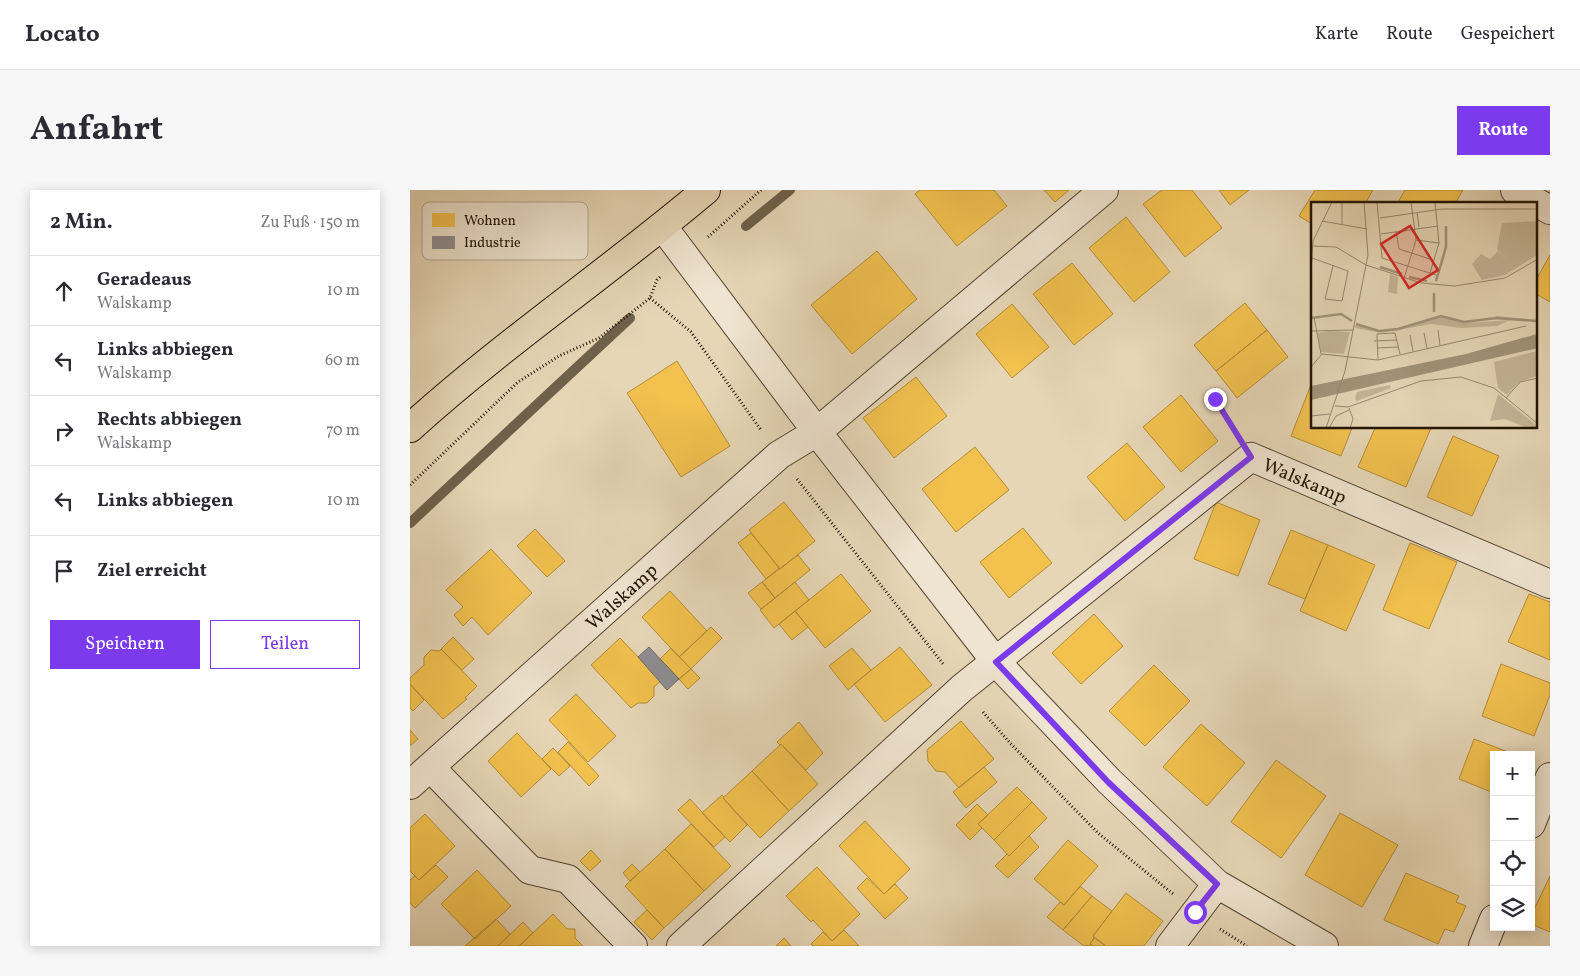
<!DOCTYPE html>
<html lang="de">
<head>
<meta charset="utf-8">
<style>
	body { margin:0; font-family:Vollkorn,serif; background:#f7f7f7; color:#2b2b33 }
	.controls { position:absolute; right:15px; bottom:15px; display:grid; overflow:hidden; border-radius:0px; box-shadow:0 2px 12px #0003 }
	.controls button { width:45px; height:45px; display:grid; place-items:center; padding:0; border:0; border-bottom:1px solid #e1e1e2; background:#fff; color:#2b2b33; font:25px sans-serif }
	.stop { position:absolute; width:15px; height:15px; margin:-11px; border:4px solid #7c3aed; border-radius:50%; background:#fff }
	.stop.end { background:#7c3aed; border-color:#fff; box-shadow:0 1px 5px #0008 }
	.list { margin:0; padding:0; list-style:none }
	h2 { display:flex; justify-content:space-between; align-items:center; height:65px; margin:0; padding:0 20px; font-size:21px }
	h2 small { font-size:16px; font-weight:400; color:#7c7c81 }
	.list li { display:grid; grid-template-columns:32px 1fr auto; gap:15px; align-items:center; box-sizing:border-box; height:70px; padding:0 20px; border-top:1px solid #e1e1e2 }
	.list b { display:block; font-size:19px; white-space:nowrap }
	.list p { margin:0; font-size:16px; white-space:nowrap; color:#7c7c81 }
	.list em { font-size:16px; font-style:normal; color:#7c7c81 }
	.actions { display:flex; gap:10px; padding:15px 20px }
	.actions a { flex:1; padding:11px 0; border:1px solid #7c3aed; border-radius:0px; text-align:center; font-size:18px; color:#7c3aed }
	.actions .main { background:#7c3aed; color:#fff }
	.icon { flex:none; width:28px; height:28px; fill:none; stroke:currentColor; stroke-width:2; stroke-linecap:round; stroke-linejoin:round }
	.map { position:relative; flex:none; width:1140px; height:756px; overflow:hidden; border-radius:0px }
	header { display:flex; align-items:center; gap:30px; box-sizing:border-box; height:70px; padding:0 25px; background:#fff; border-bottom:1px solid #e1e1e2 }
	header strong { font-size:24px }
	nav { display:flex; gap:28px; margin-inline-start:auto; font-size:18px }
	.intro { display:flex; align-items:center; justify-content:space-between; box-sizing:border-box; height:120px; padding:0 30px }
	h1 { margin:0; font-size:35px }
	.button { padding:12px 22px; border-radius:0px; background:#7c3aed; color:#fff; font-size:18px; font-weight:700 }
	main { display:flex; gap:30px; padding:0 30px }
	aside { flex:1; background:#fff; border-radius:0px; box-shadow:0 2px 12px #0003 }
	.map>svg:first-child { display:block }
</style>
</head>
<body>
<header>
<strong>Locato</strong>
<nav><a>Karte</a><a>Route</a><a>Gespeichert</a></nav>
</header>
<div class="intro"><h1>Anfahrt</h1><a class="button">Route</a></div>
<main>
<aside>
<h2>2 Min.<small>Zu Fuß · 150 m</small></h2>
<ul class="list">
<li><svg class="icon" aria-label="ahead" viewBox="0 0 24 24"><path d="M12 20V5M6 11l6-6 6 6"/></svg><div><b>Geradeaus</b><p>Walskamp</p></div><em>10 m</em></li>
<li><svg class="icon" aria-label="left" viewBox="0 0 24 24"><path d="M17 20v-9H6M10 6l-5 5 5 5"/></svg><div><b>Links abbiegen</b><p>Walskamp</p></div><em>60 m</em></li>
<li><svg class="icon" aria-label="right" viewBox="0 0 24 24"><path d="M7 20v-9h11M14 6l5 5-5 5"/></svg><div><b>Rechts abbiegen</b><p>Walskamp</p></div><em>70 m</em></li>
<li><svg class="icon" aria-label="left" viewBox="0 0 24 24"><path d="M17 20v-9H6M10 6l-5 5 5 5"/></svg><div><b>Links abbiegen</b></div><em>10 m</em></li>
<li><svg class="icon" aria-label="arrive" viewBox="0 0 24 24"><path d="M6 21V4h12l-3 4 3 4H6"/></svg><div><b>Ziel erreicht</b></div></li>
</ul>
<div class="actions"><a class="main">Speichern</a><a>Teilen</a></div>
</aside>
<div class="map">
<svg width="1140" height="756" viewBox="0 0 1140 756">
	<rect width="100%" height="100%" fill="#e6d6b6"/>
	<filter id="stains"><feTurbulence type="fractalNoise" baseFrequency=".004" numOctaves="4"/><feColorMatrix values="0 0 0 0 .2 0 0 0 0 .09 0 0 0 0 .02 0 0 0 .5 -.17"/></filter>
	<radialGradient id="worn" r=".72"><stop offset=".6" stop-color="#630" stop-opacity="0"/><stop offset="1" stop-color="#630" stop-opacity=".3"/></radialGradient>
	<path fill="#f2c14e" stroke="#b38d38" d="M510,0H584L597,16L547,56L505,4Z
		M634,0H659L645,12Z
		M752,0H782L812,38L775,67L733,14Z
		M809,0H839L820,15Z
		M905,0H963L955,14H902V34L889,26Z
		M995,0H1053L1045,14H987Z
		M716,27L760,82L724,112L679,58Z
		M467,61L507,109L442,164L401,115Z
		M1140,65V112L1126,104V90Z
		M662,73L703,124L664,155L623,104Z
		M835,113L857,140L806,181L784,155Z
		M602,114L639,157L602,188L566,144Z
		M857,140L878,167L827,208L806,181Z
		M267,171L320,256L271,287L217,203Z
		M506,187L537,226L484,268L453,228Z
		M902,192V238H942L931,266L881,246Z
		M771,205L808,251L771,282L733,237Z
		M965,238H1021L996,297L948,277Z
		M1043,246L1089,266L1062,326L1017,307Z
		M717,253L755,297L715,331L677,287Z
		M565,257L599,300L546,342L512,299Z
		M374,312L405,351L370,379L339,340Z
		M806,312L850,330L828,386L784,369Z
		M613,338L642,373L599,408L570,372Z
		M125,339L155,371L137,387L107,356Z
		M881,340L918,355L895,409L858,394Z
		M341,343L369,378L356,389L328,353Z
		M1000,353L1047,372L1019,439L973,420Z
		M918,355L965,375L936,441L890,421Z
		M81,359L122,403L78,445L62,427L53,436L44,425L53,417L36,400Z
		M388,365L400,380L365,408L352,392Z
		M431,384L461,421L415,458L385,421Z
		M352,392L365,408L351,419L338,403Z
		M385,392L399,410L364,438L350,420Z
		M260,401L297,441L269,467L232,427Z
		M1119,404L1140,412V470L1098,452Z
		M385,421L398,437L382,450L369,434Z
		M684,424L713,456L671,494L642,463Z
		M301,437L312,448L281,479L269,467Z
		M43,447L64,469L52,480L31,459Z
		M210,448L251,491L244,497V506L237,513H228L221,518L181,475Z
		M490,457L522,495L475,532L444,494Z
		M261,458L281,479L269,489L250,469Z
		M442,458L461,480L438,500L419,476Z
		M31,459L67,496L55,508L57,509L33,529L0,494V488L14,475V467L21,460L29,461Z
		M1091,474L1140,493V505L1124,546L1072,526Z
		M744,475L780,511L735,556L699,521Z
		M281,479L290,488L278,499L269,489Z
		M0,494L14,510L3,521L0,518Z
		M166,504L206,546L178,572L139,530Z
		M551,531L584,569L549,598L535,582L526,581L518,571L517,560Z
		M389,532L413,563L396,580L371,554L370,555L367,552Z
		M791,534L835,573L797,616L753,577Z
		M0,540L8,549L0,556Z
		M107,543L141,579L111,607L78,571Z
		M1064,549L1106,565H1084V603L1049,589Z
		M158,552L189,586L179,596L148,562Z
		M371,554L408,594L379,621L342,581Z
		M143,558L160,576L149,586L132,569Z
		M866,570L916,606L871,668L821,632Z
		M574,577L587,592L556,618L543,602Z
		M342,581L379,621L350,648L313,608Z
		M607,597L622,612L584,650L568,634Z
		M312,605L314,607L313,608L337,635L320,652L292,623Z
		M280,609L315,647L304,657L268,620Z
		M622,612L637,628L599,666L584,650Z
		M567,614L578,625L568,634L572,638L560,650L546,635Z
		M930,623L988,655L952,717L895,685Z
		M15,624L45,656L9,690L0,681V638Z
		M455,631L500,679L474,704L429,656Z
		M281,634L321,676L294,701L255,659Z
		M619,646L629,657L598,688L585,676L597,664L599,666Z
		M658,650L688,676L654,715L624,689Z
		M255,659L294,701L254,738L215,696Z
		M181,660L191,671L180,681L170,671Z
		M222,674L230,682L220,691L213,683Z
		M26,675L38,687L5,718L0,713V690L5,686L9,690Z
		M407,677L450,724L422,751L403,730L401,732L376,706Z
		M67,680L101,716L65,749L31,714Z
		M996,683L1049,706L1046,712L1056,716L1044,742L1035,739L1028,754L974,730Z
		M1140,686V742L1121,734V726Z
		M457,688L474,704L485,694L498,708L475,729L447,698Z
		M670,696L682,706L653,740L637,727L650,712L654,715Z
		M716,703L753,731L734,756H696L683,746Z
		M682,706L702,721L683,746L684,748L680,754L682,755L674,756L653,740Z
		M237,720L254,738L242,750L224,732Z
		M143,724L157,739H165V748L173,756H109Z
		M86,729L100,744L88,756H55Z
		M113,732L123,743L109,756H88Z
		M434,740L449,756H403L401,754L413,742L422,751Z
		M374,748L381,756H366Z
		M684,748L696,756H683L680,754Z"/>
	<path fill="#8d8d92" stroke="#6d6968" d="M239,457L269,489L257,500L228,467Z"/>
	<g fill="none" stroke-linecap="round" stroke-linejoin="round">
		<path stroke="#6f614b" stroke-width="10" d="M336,36L380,0
			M0,333L220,128"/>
		<g stroke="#524431" stroke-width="30">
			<path id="minor" d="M1105,0L1140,20
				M253,37L407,242L586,472L699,591L807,694L914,756
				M20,577L120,680L158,689L223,756
				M0,595L369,265L407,242L694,0
				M1121,634L1140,587
				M271,756L552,498L841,267L1140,394
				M760,756L807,694
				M1073,756L1084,729"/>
		</g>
		<g stroke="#211405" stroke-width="30">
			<path id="major" d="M0,238C94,153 199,82 296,0"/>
		</g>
		<path stroke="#211405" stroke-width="3" stroke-dasharray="1 2.5" stroke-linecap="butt" d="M298,47L351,0
			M240,108L281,142L351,240
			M805,209L826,242
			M387,289L534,475
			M0,295L108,192L149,166L189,148L240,108L247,90L251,86
			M573,522L600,553L688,643L763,704
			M810,739L837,756"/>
		<use href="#minor" stroke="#efe4d0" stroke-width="28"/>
		<use href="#major" stroke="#e6d6b6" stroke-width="28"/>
	</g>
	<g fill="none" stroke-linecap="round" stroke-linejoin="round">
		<path stroke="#7c3aed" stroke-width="6" d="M785,722L807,694L698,592L586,472L841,267L805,209"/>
	</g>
	<g text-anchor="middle" stroke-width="5" stroke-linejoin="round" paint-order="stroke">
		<g font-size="19" fill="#211405" stroke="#efe4d0">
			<text transform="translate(895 290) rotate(23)" y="7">Walskamp</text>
			<text transform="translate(211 406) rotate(-42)" y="7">Walskamp</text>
		</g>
	</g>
	<g transform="translate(901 12)">
		<rect width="226" height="226" fill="#e6d6b6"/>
		<path d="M226,19V53L194,73L171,78L169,75L161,62L170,52L179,57L187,49L198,60L186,47L191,21ZM79,72L87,75L86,92L77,90ZM185,114L227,118L226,120L202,117L186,124L150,126L120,122L71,131L44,126V123L68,129L87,127L130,115L153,121L200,118L184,117ZM18,129L39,130L33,152L10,150L6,131ZM226,149V174L208,180L196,193L187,186L183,160ZM79,183L80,186L46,199L44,197L46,190ZM187,192L226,224V226H217L194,217L179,219Z" fill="#c5b598"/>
		<path d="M226,132V146L223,147L0,198V184L155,152Z" fill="#a3947a"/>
		<path fill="none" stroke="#a3947a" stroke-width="2.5" d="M69,65L91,72M98,75L116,79M125,79L135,45V24M123,91V110M0,116L30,112L41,119M45,122L68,129L87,127L130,114L153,120L185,116L227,119"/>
		<path fill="none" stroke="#97886f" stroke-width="1" d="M66,0L71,56L125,73M106,10L108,25M69,16L131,7H226M11,19L56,27M31,23V0M85,29L88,47L122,58M70,32L127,24M105,38L128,41M0,44L25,45L55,63M1,56L37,69L31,99L14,97L22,64M55,63L110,81L144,84L194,76L227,57M0,70L2,39L21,0M119,71L128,41L124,0M93,76L105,38L100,0M3,115L10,152M127,128L129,143M0,129L42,128M113,131L116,146M99,133L102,149M63,139L86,138M66,146L87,145M67,158L66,132L84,131L89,152M0,165L11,152L67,158L215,124M195,196L209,180L227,176M24,204L37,205L110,179L150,175L183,186L227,222M38,206L42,217L39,226M0,214L19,212M15,226L34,169L57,53L53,0M18,226L25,214L38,208"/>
		<path fill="#d62828" fill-opacity="0.15" stroke="#d62828" stroke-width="2.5" d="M99,24L127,68L98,86L70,42Z"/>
		<rect width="226" height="226" fill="none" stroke="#211405" stroke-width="2.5"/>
	</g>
	<rect x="12" y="12" width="166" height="58" rx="8" fill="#efe4d0" stroke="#b1a693" stroke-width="1"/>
	<rect x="22" y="23" width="23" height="14" fill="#f2c14e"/>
	<rect x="22" y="46" width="23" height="13" fill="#8d8d92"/>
	<g font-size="14" fill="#211405">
		<text x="54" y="35">Wohnen</text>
		<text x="54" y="57">Industrie</text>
	</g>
	<rect width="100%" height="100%" filter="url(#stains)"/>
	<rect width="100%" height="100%" fill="url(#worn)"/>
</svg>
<div class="controls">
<button>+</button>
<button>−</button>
<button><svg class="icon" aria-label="locate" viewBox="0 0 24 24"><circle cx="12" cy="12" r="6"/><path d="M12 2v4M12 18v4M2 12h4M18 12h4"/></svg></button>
<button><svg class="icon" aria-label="layers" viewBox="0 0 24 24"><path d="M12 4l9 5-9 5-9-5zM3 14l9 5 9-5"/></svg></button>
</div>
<div class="stop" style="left:785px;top:722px"></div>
<div class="stop end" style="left:805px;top:209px"></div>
</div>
</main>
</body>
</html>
